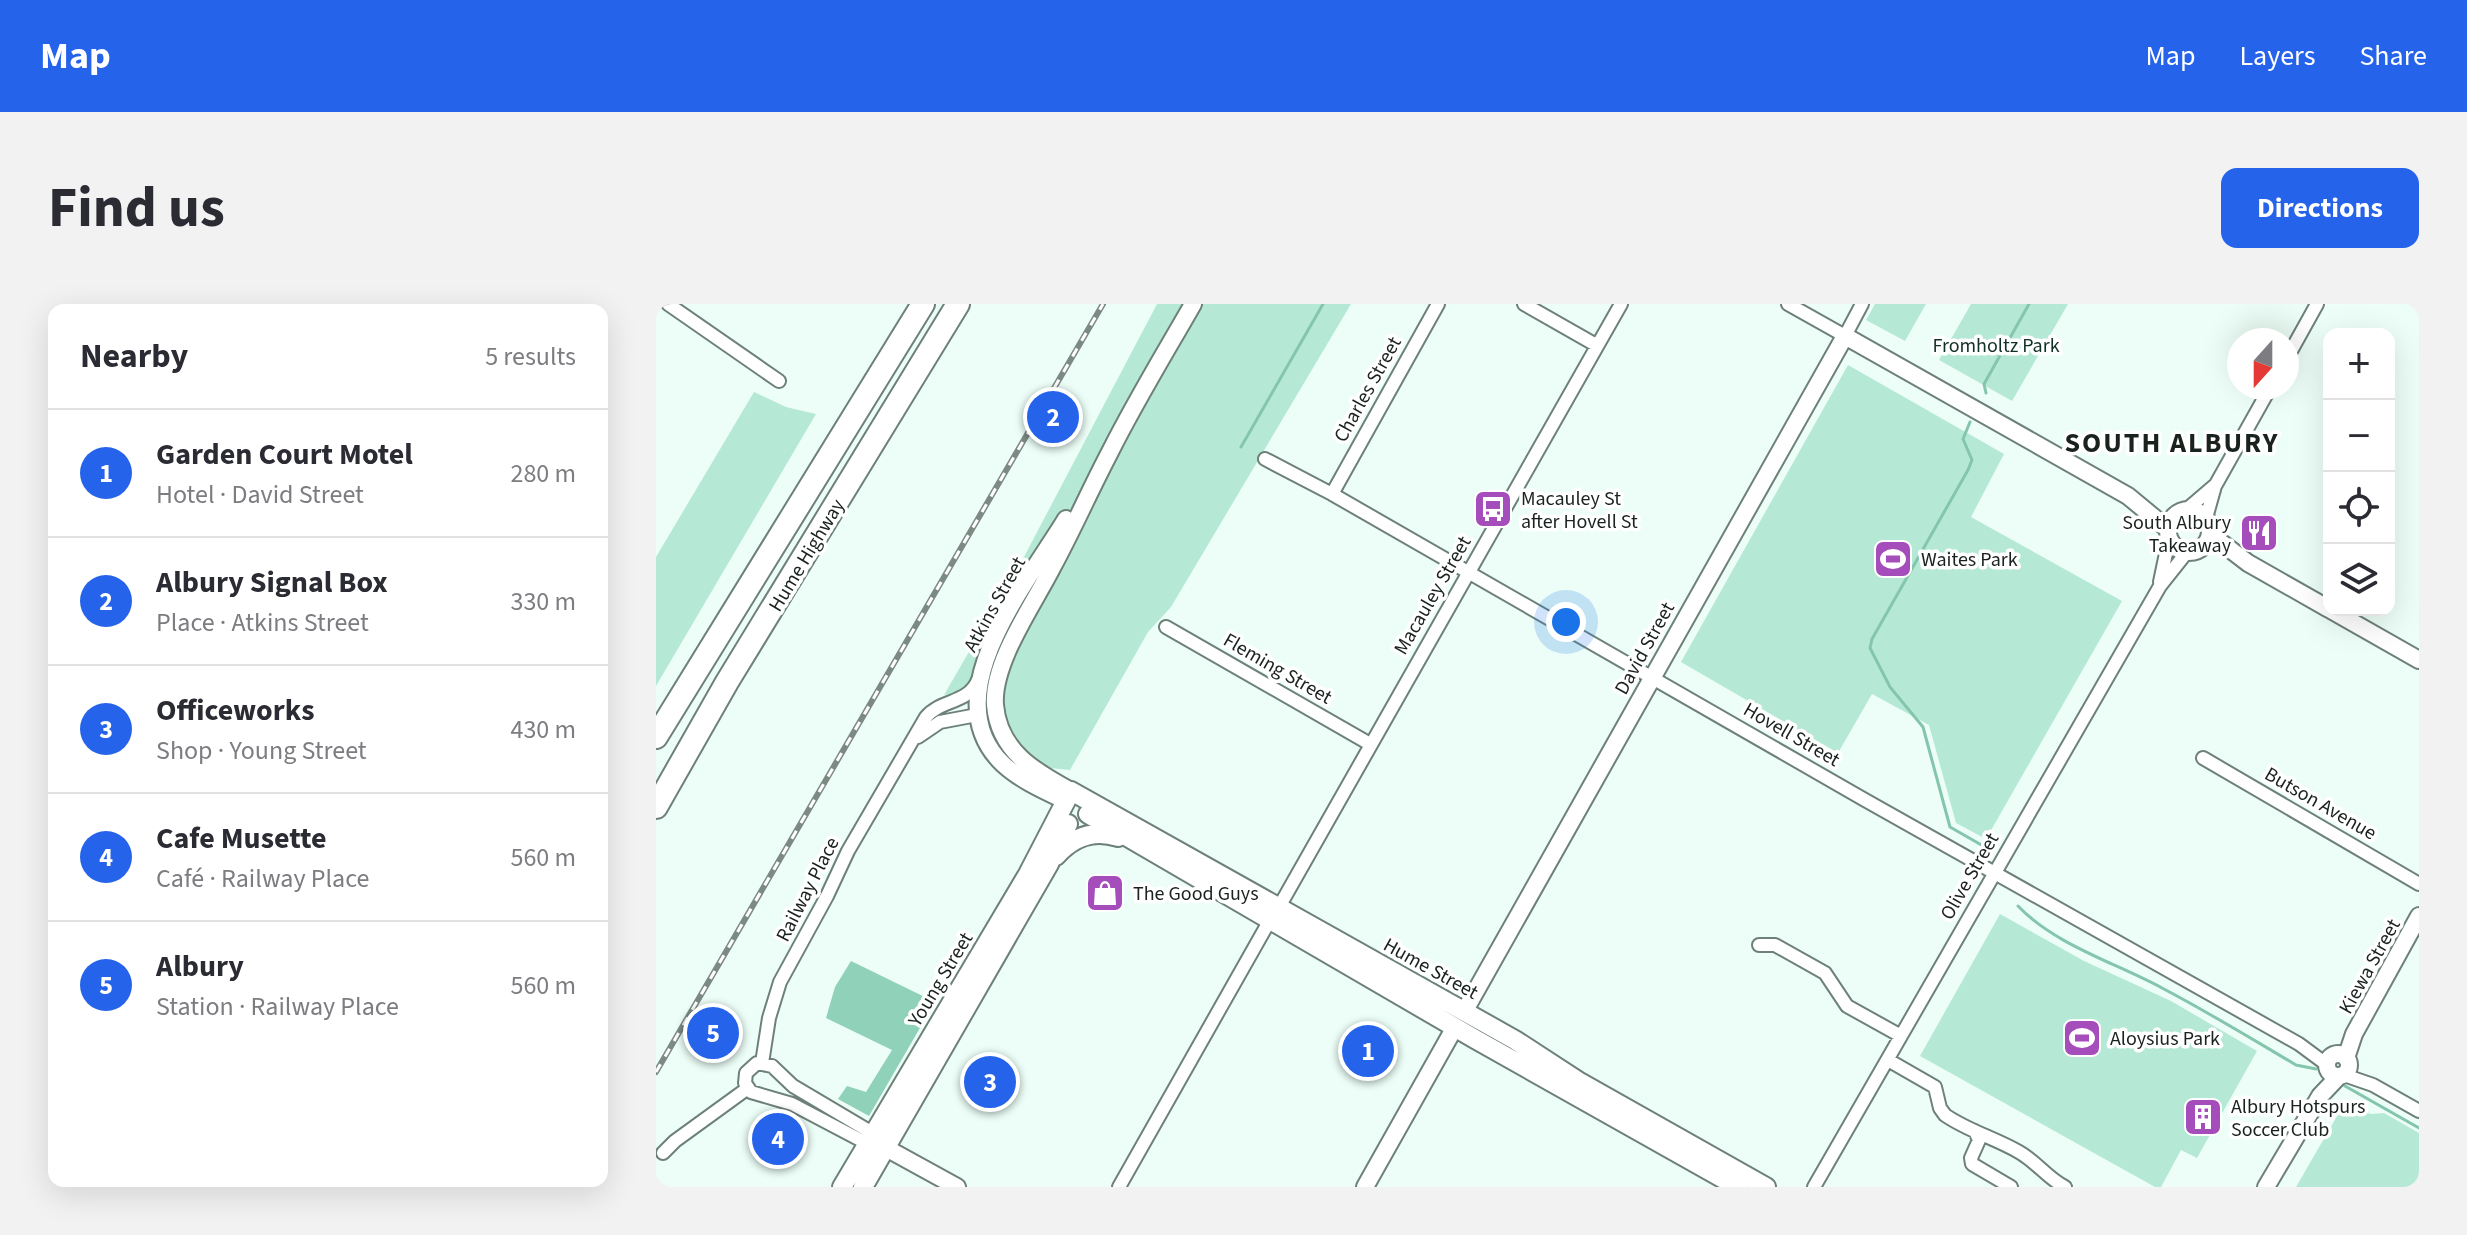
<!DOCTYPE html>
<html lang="en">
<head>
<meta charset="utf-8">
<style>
	body { margin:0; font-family:"Source Sans 3",sans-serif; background:#f2f2f3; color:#2b2b33 }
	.controls { position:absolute; right:24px; top:24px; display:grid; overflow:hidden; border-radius:16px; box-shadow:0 8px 32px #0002 }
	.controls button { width:72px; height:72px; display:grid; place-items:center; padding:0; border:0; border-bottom:2px solid #e1e1e2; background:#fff; color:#2b2b33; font:40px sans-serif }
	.compass { position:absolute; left:1571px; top:24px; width:72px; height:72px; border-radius:50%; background:#fff; box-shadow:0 8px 32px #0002; rotate:201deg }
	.you { position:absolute; left:910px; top:318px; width:28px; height:28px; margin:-20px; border:6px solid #fff; border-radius:50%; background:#1a73e8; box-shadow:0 0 0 12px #1a73e833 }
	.badge { display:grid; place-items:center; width:52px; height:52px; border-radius:50%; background:#2563eb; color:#fff; font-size:26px; font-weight:700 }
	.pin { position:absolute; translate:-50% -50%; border:4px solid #fff; box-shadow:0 2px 8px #0006 }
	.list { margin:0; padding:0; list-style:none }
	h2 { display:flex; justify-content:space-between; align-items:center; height:104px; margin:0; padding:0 32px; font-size:34px }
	h2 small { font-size:26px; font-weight:400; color:#7c7c81 }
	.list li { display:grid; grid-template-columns:52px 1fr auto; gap:24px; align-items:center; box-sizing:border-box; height:128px; padding:0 32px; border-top:2px solid #e1e1e2 }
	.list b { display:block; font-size:30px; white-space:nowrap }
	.list p { margin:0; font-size:26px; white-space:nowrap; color:#7c7c81 }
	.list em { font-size:26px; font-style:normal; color:#7c7c81 }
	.icon { flex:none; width:44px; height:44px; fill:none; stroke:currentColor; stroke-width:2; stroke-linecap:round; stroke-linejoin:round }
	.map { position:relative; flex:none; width:1763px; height:883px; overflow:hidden; border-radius:16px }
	header { display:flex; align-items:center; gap:48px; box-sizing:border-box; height:112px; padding:0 40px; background:#2563eb; color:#fff }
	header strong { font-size:38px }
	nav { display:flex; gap:44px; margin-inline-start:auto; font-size:28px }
	.intro { display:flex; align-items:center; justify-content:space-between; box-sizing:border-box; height:192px; padding:0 48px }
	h1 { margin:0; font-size:56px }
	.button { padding:20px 36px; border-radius:16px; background:#2563eb; color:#fff; font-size:28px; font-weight:700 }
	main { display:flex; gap:48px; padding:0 48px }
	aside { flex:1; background:#fff; border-radius:16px; box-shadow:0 8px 32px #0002 }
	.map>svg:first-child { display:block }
</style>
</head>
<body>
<header>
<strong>Map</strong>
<nav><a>Map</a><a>Layers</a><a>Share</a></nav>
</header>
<div class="intro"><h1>Find us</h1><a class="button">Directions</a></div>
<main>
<aside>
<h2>Nearby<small>5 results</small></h2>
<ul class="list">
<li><span class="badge">1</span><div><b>Garden Court Motel</b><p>Hotel · David Street</p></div><em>280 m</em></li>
<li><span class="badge">2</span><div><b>Albury Signal Box</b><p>Place · Atkins Street</p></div><em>330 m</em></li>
<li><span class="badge">3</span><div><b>Officeworks</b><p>Shop · Young Street</p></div><em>430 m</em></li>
<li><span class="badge">4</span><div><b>Cafe Musette</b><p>Café · Railway Place</p></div><em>560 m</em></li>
<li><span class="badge">5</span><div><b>Albury</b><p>Station · Railway Place</p></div><em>560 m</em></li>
</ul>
</aside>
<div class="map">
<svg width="1763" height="883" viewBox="0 0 1763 883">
	<rect width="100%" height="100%" fill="#ecfef7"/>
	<path fill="#b6e9d5" d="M501,0H695L515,303L492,328L414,466L394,464L367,444L359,435L347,410V380L288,391L369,251Z
		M1219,0H1270L1249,37L1210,16Z
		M1315,0H1412L1356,97L1283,56Z
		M1192,61L1348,150L1315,213L1466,297L1330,535L1300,519L1273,421L1216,390L1182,449L1025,358Z
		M98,88L130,103L160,110L0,382V253Z
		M1344,610L1428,657L1515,697L1601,747L1541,854L1525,846L1505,883H1499L1264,752Z
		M1688,800L1715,810L1728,809L1763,829V883H1640Z"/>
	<path fill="#8fd1b9" d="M195,657L279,698L213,812L182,795L191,782L210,788L236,746L170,714L179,683Z"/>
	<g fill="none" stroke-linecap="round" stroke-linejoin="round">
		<path stroke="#84c5ad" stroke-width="3" d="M1330,89L1328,80L1373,0
			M1314,118L1307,135L1316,156L1312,166L1216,335L1214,344L1234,383L1267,423L1294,523L1336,547
			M585,143L667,0
			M1362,602C1399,641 1460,659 1506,684C1552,708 1596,735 1640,761L1660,765
			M1689,782L1763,824"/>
		<g stroke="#6d8179" stroke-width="16">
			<path id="street" d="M12,0L123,77
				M868,0L940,41
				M1132,0L1189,32L1206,0
				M1631,54L1661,0
				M609,155L676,190L1209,496L1643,740L1670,760
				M676,190L782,0
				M1530,206L1558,182
				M1550,214L1559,182L1614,84
				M1504,278L1513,235
				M510,323L714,440
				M262,433L284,418L321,411
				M1547,454L1763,580
				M623,603L965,0
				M1103,641H1119L1169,669L1191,702L1245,732
				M1232,756L1279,783L1284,804L1289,811C1312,827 1339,834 1363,848C1381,858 1391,874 1409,883
				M106,759L113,714L124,678L171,592L192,547L270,413C285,395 312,400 322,376
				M1688,771L1717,781L1763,807
				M1319,827L1323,836L1315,854L1316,860L1355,883
				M212,840L136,800L95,788L89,779L90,769L101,759L116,762L137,782L218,830
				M7,849L19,837L92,784
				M463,883L614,616
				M1158,883L1504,282L1531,248"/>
		</g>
		<g stroke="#6d8179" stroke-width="20">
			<path id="secondary" d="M1512 227a21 21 0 1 1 42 0a21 21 0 1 1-42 0Z
				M1554,230L1592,259L1673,305
				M1675,306L1763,356
				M415,487C378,467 343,447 339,401C336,358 378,300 397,262C417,225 434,186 454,148C479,98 509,49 537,0
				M410,497C389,487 364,476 347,460C276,392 372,278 410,215
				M808,708L1189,32L1472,192L1512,225
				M1671 761a11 11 0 1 1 22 0a11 11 0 1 1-22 0Z
				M1690,754L1698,730L1763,612
				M230,844L301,883
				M709,883L799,723
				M1610,883L1664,792L1682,773"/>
		</g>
		<g stroke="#6d8179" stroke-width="22">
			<path id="primary" d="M432,510L819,735L1082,883
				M400,552C417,533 437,525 462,533
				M186,883L372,570L415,487L859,736L922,777L1110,883
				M207,883L393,560L412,520"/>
		</g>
		<g stroke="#6d8179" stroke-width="26">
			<path id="highway" d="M0,433L267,0
				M0,503L71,378L302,0"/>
		</g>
		<use href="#street" stroke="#fff" stroke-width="12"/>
		<use href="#secondary" stroke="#fff" stroke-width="16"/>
		<use href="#primary" stroke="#fff" stroke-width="18"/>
		<use href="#highway" stroke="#fff" stroke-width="22"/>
		<g stroke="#7d8a84" stroke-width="6">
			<path id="rail" d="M0,768L447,0"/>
		</g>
		<use href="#rail" stroke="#fff" stroke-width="3" stroke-dasharray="9" stroke-linecap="butt"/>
	</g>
	<defs>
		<g id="bus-square" transform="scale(2)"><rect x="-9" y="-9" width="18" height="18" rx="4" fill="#a54ebb" stroke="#fff"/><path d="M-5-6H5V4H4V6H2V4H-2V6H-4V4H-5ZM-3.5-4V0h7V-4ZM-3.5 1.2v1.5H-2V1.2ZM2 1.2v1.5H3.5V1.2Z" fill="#fff"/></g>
		<g id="restaurant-square" transform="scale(2)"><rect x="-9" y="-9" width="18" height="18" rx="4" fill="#a54ebb" stroke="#fff"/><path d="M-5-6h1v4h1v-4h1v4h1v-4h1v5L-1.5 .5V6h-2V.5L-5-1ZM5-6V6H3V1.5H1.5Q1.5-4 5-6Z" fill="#fff"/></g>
		<g id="stadium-square" transform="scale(2)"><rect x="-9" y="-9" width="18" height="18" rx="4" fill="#a54ebb" stroke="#fff"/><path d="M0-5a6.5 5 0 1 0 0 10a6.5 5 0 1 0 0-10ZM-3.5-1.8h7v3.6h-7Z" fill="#fff"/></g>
		<g id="shop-square" transform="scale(2)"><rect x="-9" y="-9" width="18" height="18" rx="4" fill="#a54ebb" stroke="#fff"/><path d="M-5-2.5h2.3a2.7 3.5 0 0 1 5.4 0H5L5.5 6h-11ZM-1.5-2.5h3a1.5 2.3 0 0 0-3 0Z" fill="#fff"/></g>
		<g id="building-square" transform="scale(2)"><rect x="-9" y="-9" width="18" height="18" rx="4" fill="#a54ebb" stroke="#fff"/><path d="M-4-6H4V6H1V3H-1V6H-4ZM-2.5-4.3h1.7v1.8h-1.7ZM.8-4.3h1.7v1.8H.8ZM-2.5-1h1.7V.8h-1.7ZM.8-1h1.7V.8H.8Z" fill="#fff"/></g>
	</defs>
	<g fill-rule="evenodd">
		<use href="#bus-square" x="837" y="205"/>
		<use href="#restaurant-square" x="1603" y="229"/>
		<use href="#stadium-square" x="1237" y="255"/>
		<use href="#shop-square" x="449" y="589"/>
		<use href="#stadium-square" x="1426" y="734"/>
		<use href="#building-square" x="1547" y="813"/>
	</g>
	<g text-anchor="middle" stroke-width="7" stroke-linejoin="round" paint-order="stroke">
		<g font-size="20" fill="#113026" stroke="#fff">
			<text x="1340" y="48">Fromholtz Park</text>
		</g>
		<g font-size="20" fill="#1a221e" stroke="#fff">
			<text transform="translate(711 85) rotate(-61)" y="7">Charles Street</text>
			<text transform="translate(150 251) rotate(-59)" y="7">Hume Highway</text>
			<text transform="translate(776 291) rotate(-60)" y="7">Macauley Street</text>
			<text transform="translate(338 300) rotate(-61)" y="7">Atkins Street</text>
			<text transform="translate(988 344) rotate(-61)" y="7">David Street</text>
			<text transform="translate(622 364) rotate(30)" y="7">Fleming Street</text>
			<text transform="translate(1136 430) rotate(30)" y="7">Hovell Street</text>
			<text transform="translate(1665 499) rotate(30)" y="7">Butson Avenue</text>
			<text transform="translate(1313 572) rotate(-60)" y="7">Olive Street</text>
			<text transform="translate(151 585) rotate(-63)" y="7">Railway Place</text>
			<text transform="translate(1713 662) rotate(-61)" y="7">Kiewa Street</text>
			<text transform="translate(775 664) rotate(29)" y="7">Hume Street</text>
			<text transform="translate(284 675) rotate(-59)" y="7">Young Street</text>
		</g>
		<g font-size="20" fill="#1a221e" stroke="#fff" text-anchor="start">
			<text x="865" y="201">Macauley St<tspan x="865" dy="23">after Hovell St</tspan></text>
			<text x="1575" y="225" text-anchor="end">South Albury<tspan x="1575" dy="23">Takeaway</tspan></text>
			<text x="1265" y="262">Waites Park</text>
			<text x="477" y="596">The Good Guys</text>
			<text x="1454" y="741">Aloysius Park</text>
			<text x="1575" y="809">Albury Hotspurs<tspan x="1575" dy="23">Soccer Club</tspan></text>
		</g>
		<g font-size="28" font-weight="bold" letter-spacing="2" fill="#1a221e" stroke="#fff">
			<text x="1516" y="148">SOUTH ALBURY</text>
		</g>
	</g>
</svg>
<div class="controls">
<button>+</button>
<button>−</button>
<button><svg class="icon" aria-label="locate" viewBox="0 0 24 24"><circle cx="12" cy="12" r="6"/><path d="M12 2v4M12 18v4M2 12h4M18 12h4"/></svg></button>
<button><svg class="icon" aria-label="layers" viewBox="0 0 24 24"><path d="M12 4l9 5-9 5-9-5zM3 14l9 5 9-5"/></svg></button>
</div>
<svg class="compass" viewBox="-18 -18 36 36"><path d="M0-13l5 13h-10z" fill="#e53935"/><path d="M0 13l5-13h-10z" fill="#7c7c81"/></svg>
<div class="you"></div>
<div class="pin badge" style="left:712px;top:747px">1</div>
<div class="pin badge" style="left:397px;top:113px">2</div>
<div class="pin badge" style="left:334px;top:778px">3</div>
<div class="pin badge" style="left:122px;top:835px">4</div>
<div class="pin badge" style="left:57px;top:729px">5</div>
</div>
</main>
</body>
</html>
